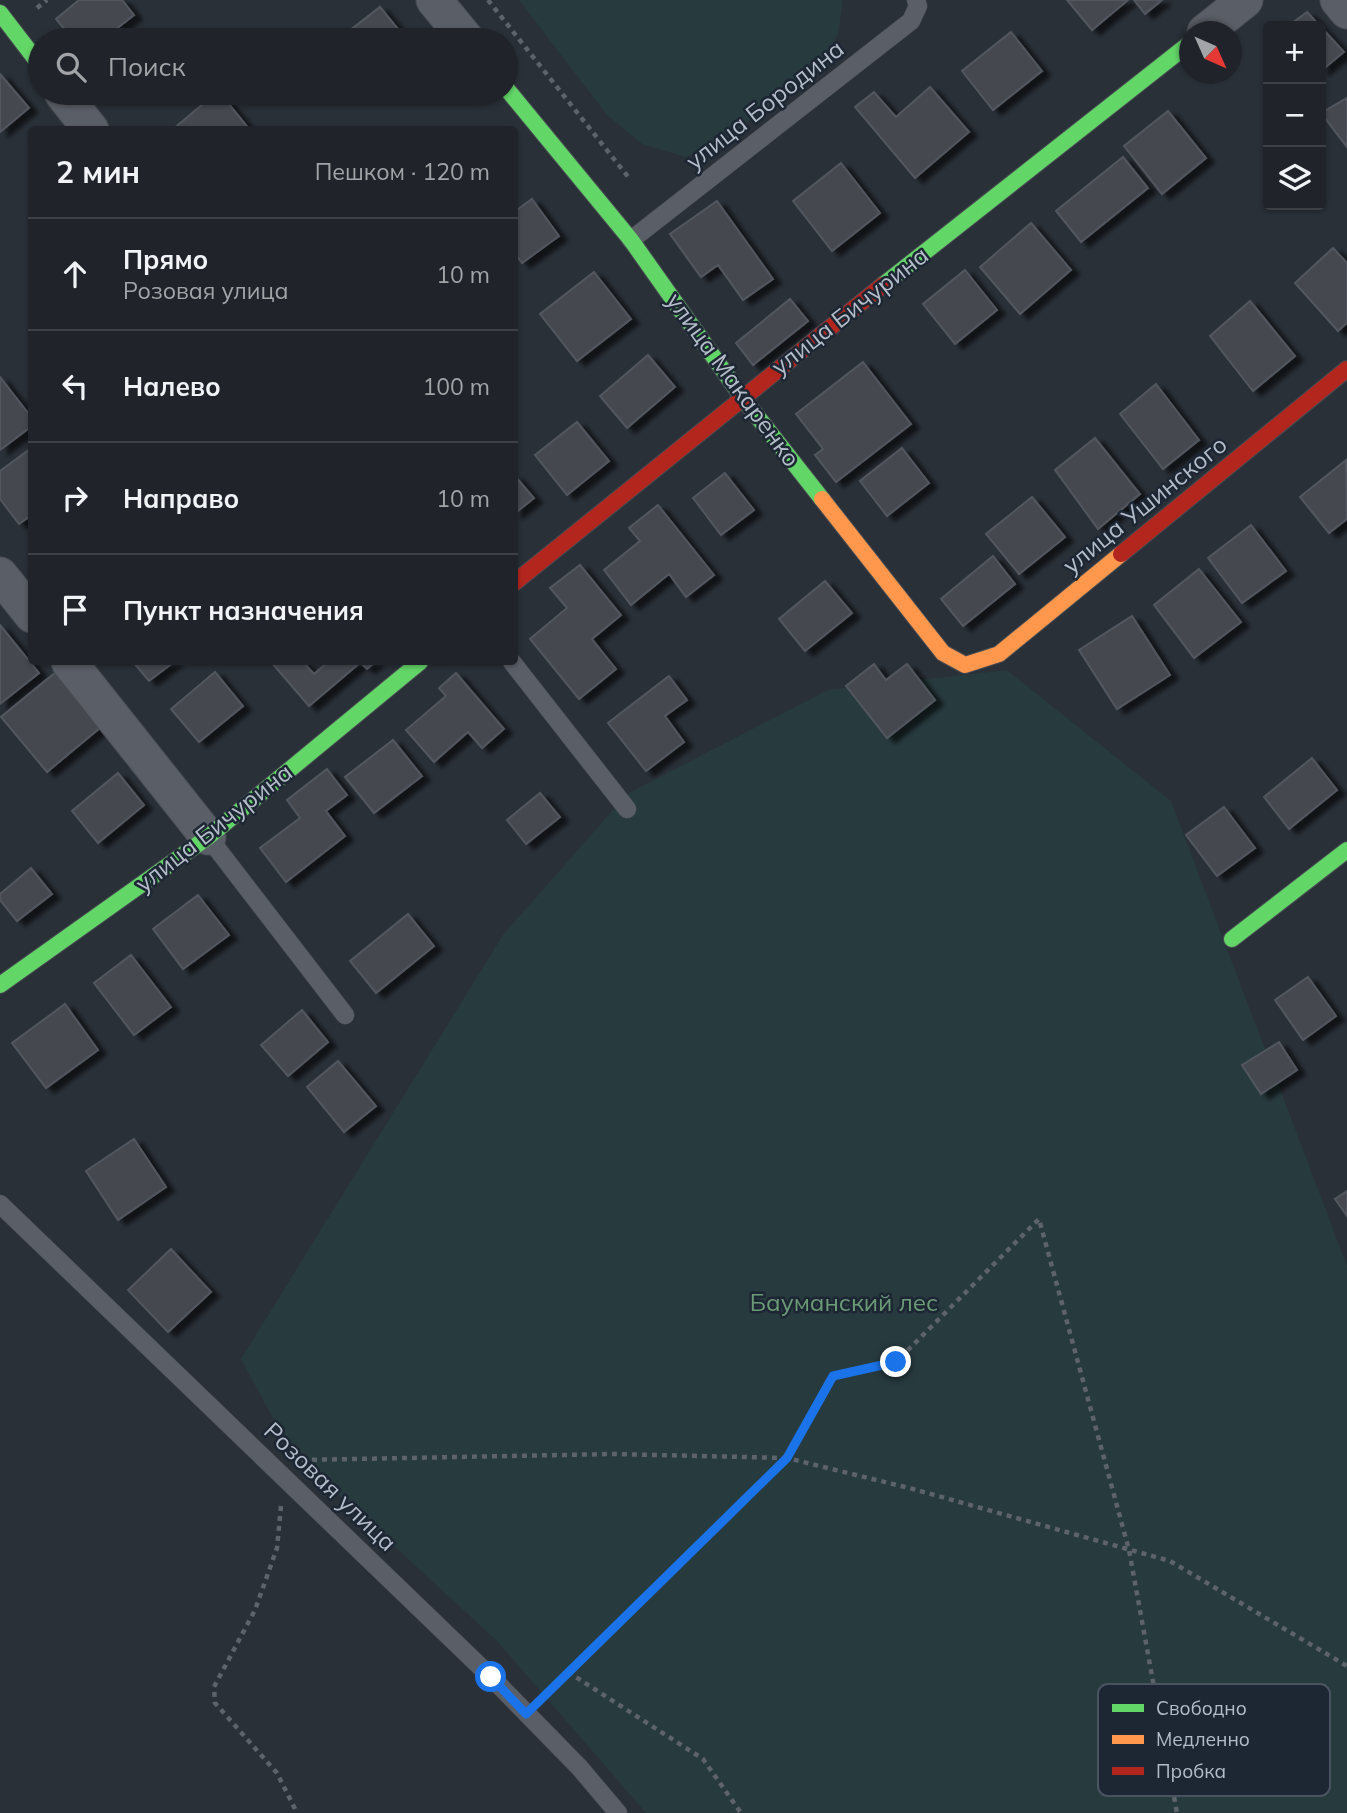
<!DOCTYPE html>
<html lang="ru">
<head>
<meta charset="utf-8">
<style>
	body { margin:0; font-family:Mulish,sans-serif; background:#2d3036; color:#f1f3f6 }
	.controls { position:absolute; right:21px; top:21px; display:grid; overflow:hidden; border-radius:7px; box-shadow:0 2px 5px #0004 }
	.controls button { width:63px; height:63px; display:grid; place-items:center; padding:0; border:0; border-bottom:2px solid #3d4147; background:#20242a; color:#f1f3f6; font:35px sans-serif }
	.compass { position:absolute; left:1179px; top:21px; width:63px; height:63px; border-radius:50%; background:#20242a; box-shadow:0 2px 5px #0004; rotate:135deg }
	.stop { position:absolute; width:21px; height:21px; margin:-16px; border:5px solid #1a73e8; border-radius:50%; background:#fff }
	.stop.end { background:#1a73e8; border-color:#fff; box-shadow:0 2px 7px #0008 }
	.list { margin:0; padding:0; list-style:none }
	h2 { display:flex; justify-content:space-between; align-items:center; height:91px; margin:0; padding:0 28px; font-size:30px }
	h2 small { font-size:23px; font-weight:400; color:#a2a4a8 }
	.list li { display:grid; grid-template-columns:46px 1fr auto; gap:21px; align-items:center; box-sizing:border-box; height:112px; padding:0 28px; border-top:2px solid #3d4147 }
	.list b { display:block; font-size:26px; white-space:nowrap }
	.list p { margin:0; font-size:23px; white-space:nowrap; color:#a2a4a8 }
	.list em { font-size:23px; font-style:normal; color:#a2a4a8 }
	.icon { flex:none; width:38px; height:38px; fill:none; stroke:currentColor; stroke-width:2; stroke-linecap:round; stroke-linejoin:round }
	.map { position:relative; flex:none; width:1347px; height:1813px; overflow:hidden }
	.search { position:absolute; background:#20242a; box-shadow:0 2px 5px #0004; left:28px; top:28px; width:490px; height:77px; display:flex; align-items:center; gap:18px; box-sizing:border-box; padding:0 24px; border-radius:38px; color:#a2a4a8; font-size:26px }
	.panel { position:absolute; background:#20242a; box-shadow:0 2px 5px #0004; left:28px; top:126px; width:490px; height:539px; border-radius:7px }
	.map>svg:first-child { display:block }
</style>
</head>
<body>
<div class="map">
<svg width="1347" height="1813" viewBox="0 0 1347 1813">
	<defs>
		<filter id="shadow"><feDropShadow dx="8" dy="4.5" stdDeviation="2" flood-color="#0009"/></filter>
	</defs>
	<rect width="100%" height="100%" fill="#2a3038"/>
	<path fill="#273a3e" d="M519,0H843L838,34L821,63L719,145L686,157L642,144L607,115Z
		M1007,670L1171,801L1347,1266V1813H646L497,1641L290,1450L241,1359L503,935L627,794L828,690Z"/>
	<path fill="#444950" stroke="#52575f" stroke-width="2" filter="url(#shadow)" d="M79,0H122L134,15L102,40H73L56,19Z
		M1067,0H1128L1092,30Z
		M1134,0H1162L1145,14Z
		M380,7L407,40H357L349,31Z
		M1307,12L1320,26H1288Z
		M1321,27L1344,52L1321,71Z
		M1011,32L1042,71L993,110L962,71Z
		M0,74L29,108L0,132Z
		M930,87L969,132L915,178L855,107L874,92L896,117Z
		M216,93H220L250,130H172Z
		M1347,98V147L1321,113Z
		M1168,111L1206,158L1162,194L1124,146Z
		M1123,157L1148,188L1081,242L1056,211Z
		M841,163L880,213L832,251L793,201Z
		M532,199L559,236L522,263L514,252V212Z
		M717,201L773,279L743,300L718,265L701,277L670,234Z
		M1031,223L1071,270L1020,314L980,267Z
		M1333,248L1347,263V323L1338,331L1295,283Z
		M965,270L997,310L955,344L923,304Z
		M594,272L631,319L577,361L540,314Z
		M790,299L808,321L753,365L736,343Z
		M1250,301L1295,356L1253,391L1210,336Z
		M648,355L675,387L627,428L600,396Z
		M863,362L911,424L836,482L815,455L823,449L796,414Z
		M0,377L32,418V426L0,450Z
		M1156,384L1199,440L1163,469L1120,414Z
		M577,422L609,461L567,495L535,455Z
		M1095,438L1140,494L1098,529L1055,470Z
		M902,448L929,483L887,516L860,481Z
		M30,449L32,515L19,524L0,499V471Z
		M1346,460L1347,519L1329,533L1300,497Z
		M725,473L754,510L721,535L693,498Z
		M514,475L534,498L514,514Z
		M1032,497L1065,537L1019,574L986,534Z
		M658,505L714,575L686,597L669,574L631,605L604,570L640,541L629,528Z
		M1251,525L1286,571L1242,603L1208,558Z
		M993,556L1015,584L963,626L941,599Z
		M580,565L621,615L592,639L616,669L579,699L530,639L567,608L550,588Z
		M1199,569L1241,622L1194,658L1154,605Z
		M825,581L852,613L805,651L779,619Z
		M1132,616L1170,675L1117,709L1079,650Z
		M0,625L39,673L0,704Z
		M133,662H174L149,681Z
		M271,662H303L314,674L328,662H361L309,706Z
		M360,662H375L367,669Z
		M874,664L886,680L907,664L935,700L887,738L846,686Z
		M56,672L101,727L47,772L1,717Z
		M215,672L243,706L199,742L171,709Z
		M456,673L504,729L482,748L468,732L434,762L406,730L446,696L439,688Z
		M669,676L687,700L665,716L684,742L646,771L608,723Z
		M393,740L422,776L374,813L345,777Z
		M1312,758L1337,790L1289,829L1264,797Z
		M327,769L347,795L326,811L345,836L286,882L260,848L300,818L287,800Z
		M118,773L144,805L98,843L72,811Z
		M540,793L560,817L526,844L507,820Z
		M1224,807L1255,848L1217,876L1186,835Z
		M31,868L52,894L17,921L0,900V894Z
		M198,895L229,935L183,969L153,929Z
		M408,914L434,946L376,993L350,961Z
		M131,955L171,1007L134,1035L94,983Z
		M1308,977L1336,1016L1303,1040L1275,1000Z
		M65,1004L98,1050L46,1088L12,1043Z
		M302,1010L328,1042L288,1076L261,1045Z
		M1279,1042L1297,1070L1261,1094L1242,1065Z
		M338,1061L376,1106L344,1132L307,1087Z
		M134,1139L166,1187L118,1220L86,1171Z
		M1347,1191V1216L1335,1199Z
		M171,1249L211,1292L168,1332L128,1290Z"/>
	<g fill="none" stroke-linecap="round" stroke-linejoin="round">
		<g stroke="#484c53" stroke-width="19">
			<path id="lane" d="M631,240L911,21L918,6L916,0
				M512,662L627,809
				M208,837L345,1015
				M0,1204L491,1677L579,1767L618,1813"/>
		</g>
		<g stroke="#484c53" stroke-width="37">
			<path id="street" d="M434,0L467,40
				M1338,0L1347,11
				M1205,32L1245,0
				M62,93L91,130
				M0,575L32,615
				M69,662L208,837"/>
		</g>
		<g stroke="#484c53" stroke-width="18">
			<path id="fast" d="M0,13L40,65
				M506,88L631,240L742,397L822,499
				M883,285L1190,43
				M1232,939L1347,850
				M0,985L208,837L420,662"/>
		</g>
		<g stroke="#484c53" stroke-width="18">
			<path id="slow" d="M822,499L943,653L965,665L999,654L1121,554"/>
		</g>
		<g stroke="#484c53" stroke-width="18">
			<path id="jam" d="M1121,554L1347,369
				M514,583L883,285"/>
		</g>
		<path stroke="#5d636a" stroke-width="4.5" stroke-dasharray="5 5" stroke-linecap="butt" d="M488,0L629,178
			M37,8L47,0
			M302,1460L613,1454L787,1458L833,1376L896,1362L1039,1219L1129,1550L1177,1813
			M281,1506L277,1548L255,1610L214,1687L215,1703L277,1773L297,1813
			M568,1672L703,1759L741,1813
			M542,1698L787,1458L913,1489L1170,1561L1347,1666"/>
		<use href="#lane" stroke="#5a5e66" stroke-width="18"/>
		<use href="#street" stroke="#5a5e66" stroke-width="35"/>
		<use href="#fast" stroke="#63d668" stroke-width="16"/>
		<use href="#slow" stroke="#ff974d" stroke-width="16"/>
		<use href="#jam" stroke="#b3261e" stroke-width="16"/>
	</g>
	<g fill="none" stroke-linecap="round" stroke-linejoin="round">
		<path stroke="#1a73e8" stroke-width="9" d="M491,1677L526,1714L787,1458L833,1376L896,1362"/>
	</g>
	<g text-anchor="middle" stroke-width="5" stroke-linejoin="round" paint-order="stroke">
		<g font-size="24" fill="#b4bcc9" stroke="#1d2633">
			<text transform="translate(765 105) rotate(-38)" y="8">улица Бородина</text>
			<text transform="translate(850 311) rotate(-38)" y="8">улица Бичурина</text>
			<text transform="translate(733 380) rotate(54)" y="8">улица Макаренко</text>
			<text transform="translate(1145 505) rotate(-39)" y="8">улица Ушинского</text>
			<text transform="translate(214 828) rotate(-38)" y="8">улица Бичурина</text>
			<text transform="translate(330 1487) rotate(44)" y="8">Розовая улица</text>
		</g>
		<g font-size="24" fill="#6b9a76" stroke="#1d2633">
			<text x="844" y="1311">Бауманский лес</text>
		</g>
	</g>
	<rect x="1098" y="1684" width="232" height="112" rx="10" fill="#1d2633" stroke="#4a5360" stroke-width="2"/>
	<rect x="1112" y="1704" width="32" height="8" fill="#63d668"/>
	<rect x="1112" y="1735" width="32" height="9" fill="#ff974d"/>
	<rect x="1112" y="1767" width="32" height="8" fill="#b3261e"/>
	<g font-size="19" fill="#b4bcc9">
		<text x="1156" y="1715">Свободно</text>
		<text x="1156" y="1746">Медленно</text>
		<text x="1156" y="1778">Пробка</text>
	</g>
</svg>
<div class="controls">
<button>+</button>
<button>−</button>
<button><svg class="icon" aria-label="layers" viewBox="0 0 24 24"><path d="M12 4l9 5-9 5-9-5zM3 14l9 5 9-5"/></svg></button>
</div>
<svg class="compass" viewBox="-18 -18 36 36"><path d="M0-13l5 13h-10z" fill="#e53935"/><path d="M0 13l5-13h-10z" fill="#a2a4a8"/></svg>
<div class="stop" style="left:491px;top:1677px"></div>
<div class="stop end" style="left:896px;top:1362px"></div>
<div class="search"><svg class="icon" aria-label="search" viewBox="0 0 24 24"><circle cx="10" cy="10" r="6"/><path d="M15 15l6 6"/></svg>Поиск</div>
<section class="panel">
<h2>2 мин<small>Пешком · 120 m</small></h2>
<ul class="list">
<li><svg class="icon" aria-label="ahead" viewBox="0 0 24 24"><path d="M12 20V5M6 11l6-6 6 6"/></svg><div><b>Прямо</b><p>Розовая улица</p></div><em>10 m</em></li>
<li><svg class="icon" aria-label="left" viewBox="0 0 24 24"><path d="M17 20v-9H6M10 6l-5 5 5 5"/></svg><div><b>Налево</b></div><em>100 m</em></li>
<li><svg class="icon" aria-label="right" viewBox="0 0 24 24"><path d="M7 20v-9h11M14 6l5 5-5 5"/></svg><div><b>Направо</b></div><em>10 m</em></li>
<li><svg class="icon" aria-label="arrive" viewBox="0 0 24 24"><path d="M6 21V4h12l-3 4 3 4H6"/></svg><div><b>Пункт назначения</b></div></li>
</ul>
</section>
</div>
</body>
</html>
